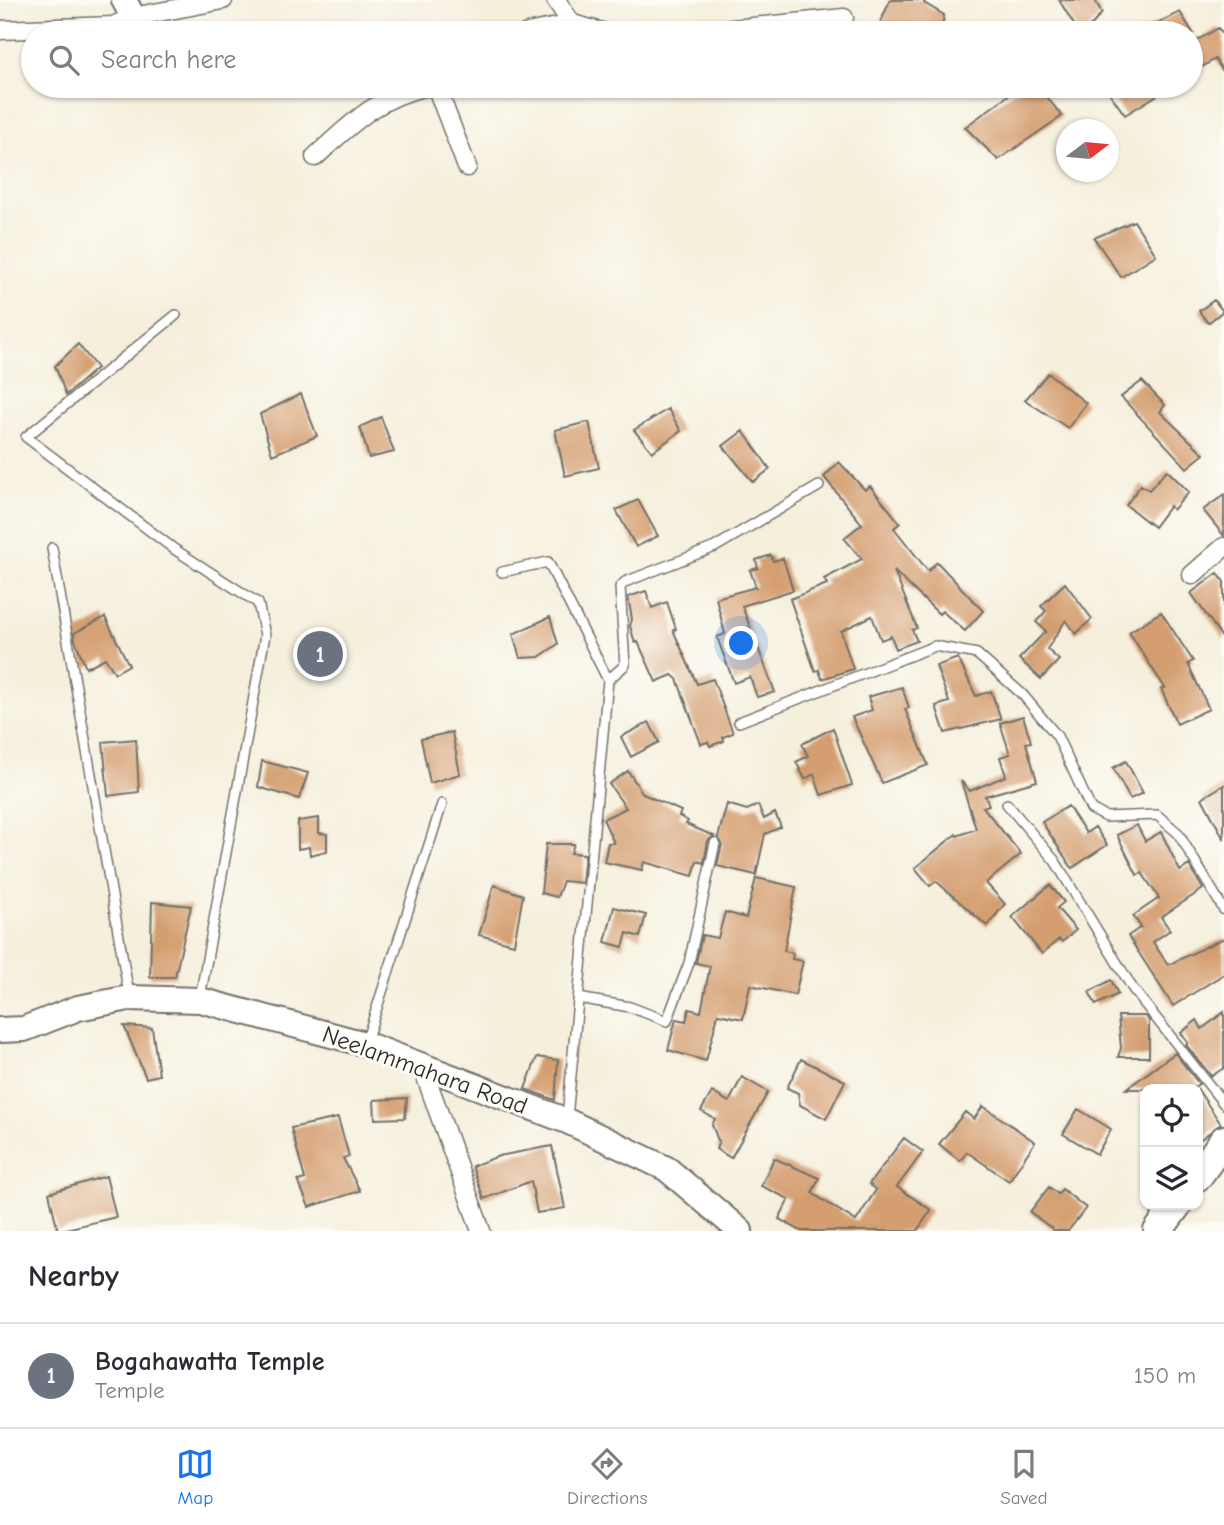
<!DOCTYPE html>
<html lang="en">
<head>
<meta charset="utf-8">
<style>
	body { margin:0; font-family:"Comic Neue",sans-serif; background:#f2f2f3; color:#2b2b33 }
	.controls { position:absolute; right:21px; bottom:21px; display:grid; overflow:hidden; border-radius:14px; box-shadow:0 2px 5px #0004 }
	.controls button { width:63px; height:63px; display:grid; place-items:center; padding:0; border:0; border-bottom:2px solid #e1e1e2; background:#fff; color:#2b2b33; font:35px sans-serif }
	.compass { position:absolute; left:1056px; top:119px; width:63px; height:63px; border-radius:50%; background:#fff; box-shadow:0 2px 5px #0004; rotate:74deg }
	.you { position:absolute; left:742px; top:644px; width:24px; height:24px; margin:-18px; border:5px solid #fff; border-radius:50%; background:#1a73e8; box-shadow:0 0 0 10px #1a73e833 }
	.badge { display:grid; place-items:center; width:46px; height:46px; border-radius:50%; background:#1a73e8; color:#fff; font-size:23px; font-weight:700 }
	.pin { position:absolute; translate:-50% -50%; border:4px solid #fff; box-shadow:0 2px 7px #0006 }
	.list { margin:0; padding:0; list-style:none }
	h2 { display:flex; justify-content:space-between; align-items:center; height:91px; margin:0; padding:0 28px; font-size:30px }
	h2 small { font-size:23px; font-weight:400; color:#7c7c81 }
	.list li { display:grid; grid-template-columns:46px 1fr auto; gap:21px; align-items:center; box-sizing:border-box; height:105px; padding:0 28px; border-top:2px solid #e1e1e2 }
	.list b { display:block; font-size:26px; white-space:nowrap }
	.list p { margin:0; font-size:23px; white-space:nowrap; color:#7c7c81 }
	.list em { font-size:23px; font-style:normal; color:#7c7c81 }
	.icon { flex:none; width:38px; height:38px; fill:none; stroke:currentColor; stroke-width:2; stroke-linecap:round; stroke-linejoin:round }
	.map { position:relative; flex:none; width:1224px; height:1231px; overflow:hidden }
	.search { position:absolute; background:#fff; box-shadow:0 2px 5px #0004; left:21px; right:21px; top:21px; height:77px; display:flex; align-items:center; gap:18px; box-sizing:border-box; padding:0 24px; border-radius:38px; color:#7c7c81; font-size:26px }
	.sheet { height:196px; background:#fff }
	nav { display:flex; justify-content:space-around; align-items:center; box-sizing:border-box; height:98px; border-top:2px solid #e1e1e2; background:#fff; font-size:19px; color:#7c7c81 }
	nav a { display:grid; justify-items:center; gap:4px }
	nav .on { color:#1a73e8 }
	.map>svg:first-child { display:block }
</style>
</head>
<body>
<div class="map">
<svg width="1224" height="1231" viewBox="0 0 1224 1231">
	<rect width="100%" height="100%" fill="#fdfcf7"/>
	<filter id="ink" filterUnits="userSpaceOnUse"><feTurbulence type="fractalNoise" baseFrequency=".0143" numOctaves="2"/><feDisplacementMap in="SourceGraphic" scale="14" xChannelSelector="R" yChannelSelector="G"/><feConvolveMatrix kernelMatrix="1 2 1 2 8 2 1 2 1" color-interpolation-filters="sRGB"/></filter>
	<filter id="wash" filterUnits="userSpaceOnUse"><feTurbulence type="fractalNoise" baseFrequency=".00686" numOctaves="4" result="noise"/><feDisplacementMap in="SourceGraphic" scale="28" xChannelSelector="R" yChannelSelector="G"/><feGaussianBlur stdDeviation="1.57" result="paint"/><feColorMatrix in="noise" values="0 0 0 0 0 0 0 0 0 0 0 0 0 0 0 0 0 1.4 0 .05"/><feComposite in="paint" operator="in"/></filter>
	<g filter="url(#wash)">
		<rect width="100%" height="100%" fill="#f5efdc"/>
		<g id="blocks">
			<path fill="#d49e70" d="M890,0H925L924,3L944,15L941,33H876Z
				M1059,0H1095L1102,13L1085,33H1079Z
				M1180,12L1193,33H1137Z
				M1218,28L1224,36V73L1215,59L1191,74V44Z
				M1021,86H1038L1062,116L998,160L965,127Z
				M1117,86H1172L1125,115L1108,91Z
				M1134,221L1156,255L1121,277L1094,238Z
				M1214,300L1223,311L1208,323L1199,311Z
				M78,344L97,368L66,395L55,366Z
				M1048,373L1086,403L1068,428L1025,400Z
				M1142,381L1165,405L1160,412L1204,454L1187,468L1121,397Z
				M301,394L317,436L272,455L260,414Z
				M668,409L681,431L652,452L634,430Z
				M381,417L394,452L369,458L360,427Z
				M589,422L599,468L565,476L555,430Z
				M743,431L770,469L753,482L723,446Z
				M839,462L865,490L870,486L900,523L894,528L928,571L937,562L983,611L965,631L942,611L939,614L894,571L917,628L912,630L917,641L896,649L891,636L881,640L872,616L841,631L853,669L822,679L819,670L815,671L790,599L827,584L824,579L862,559L844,538L862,524L824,477Z
				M1167,470L1189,492L1173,510L1170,506L1154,527L1126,505L1141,485L1149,490Z
				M1224,495V536L1203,510Z
				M638,500L658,536L636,547L616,510Z
				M771,555L773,561L783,558L793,590L742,606L775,692L757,697L750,677L734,683L717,637L725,634L716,598L756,587L750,570L758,568L756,560Z
				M1218,573L1224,582V640L1191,593Z
				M1065,583L1092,619L1076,634L1066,620L1047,649L1059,660L1041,679L1019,659L1046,631L1036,622L1046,611L1041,606Z
				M646,591L652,608L667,602L676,629L673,630L697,684L713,679L733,733L723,737L724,741L710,746L708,742L701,744L677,679L672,675L656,682L638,642L635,643L630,626L632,619L628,597Z
				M1161,612L1193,661L1188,664L1209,709L1177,724L1161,689L1165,688L1129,632Z
				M105,617L129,665L115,673L105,658L86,668L75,640L74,633Z
				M550,617L558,644L539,657L520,658L513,634Z
				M958,658L976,696L991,691L1001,719L945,733L936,706L949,702L936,666Z
				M902,687L909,708L905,709L928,765L882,783L852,717L872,710L868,697Z
				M1023,716L1031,742L1026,743L1037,781L985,796L989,805L983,807L1021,854L986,883L1005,904L987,926L936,881L930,886L915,868L956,834L957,836L976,829L961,781L970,791L1006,776L1000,757L1010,754L1000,723Z
				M649,722L659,742L631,757L621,737Z
				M833,728L852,785L821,795L814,774L805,779L796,762L808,756L802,744Z
				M452,732L460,774L430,783L421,739Z
				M136,739L139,792L108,796L103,742Z
				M262,761L308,773L299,799L258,787Z
				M1126,761L1143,793L1130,799L1113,768Z
				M628,771L643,794L681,811L679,816L688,821L686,824L714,836L708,841L704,863L697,861L693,876L644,862L642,870L604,862L608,843H614L603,819L626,808L609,784Z
				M1224,785V839L1202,798Z
				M727,804L747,810L758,805L764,819L775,813L781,827L765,834L756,875L717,866L722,844L718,837Z
				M1068,806L1086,833L1095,827L1107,845L1072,868L1042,822Z
				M319,818V833L327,834V851L310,855L309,847L298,849V821Z
				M1137,825L1145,841L1161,832L1180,871L1189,865L1203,889L1161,917L1170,930L1153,942L1168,965L1224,938V974L1173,1006L1128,936L1141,927L1133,916L1159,898L1142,873L1137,875L1117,835Z
				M546,844H574L571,853L585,854L582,883L563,881L557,897L541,893Z
				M756,878L796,887L784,951L793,953L792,959L803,961L795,995L750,985L743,1019L718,1014L706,1061L668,1050L676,1019L686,1021L689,1009L701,1012L710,966L696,963L702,935L718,938L725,912L746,918Z
				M494,885L523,895L514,944L479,935Z
				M1050,885L1064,902L1057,908L1076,930L1062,942L1059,939L1042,954L1012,917Z
				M152,902L191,906L175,977H150Z
				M614,907L646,915L640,937L627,933L623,947L605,942Z
				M1111,980L1118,994L1096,1005L1089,992Z
				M1224,1012V1068L1211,1076L1186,1045L1188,1043L1181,1033L1197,1020L1202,1029Z
				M1118,1016H1146L1149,1021V1057H1118L1121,1048Z
				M124,1026L152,1028L159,1075L146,1078Z
				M1175,1053L1199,1084L1190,1089H1126Z
				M537,1057L558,1060L555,1100L525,1089Z
				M801,1059L845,1081L826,1119L800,1105L798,1093L787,1088Z
				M742,1077L768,1092L731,1158L716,1149L719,1143L712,1125L715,1119L701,1111L712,1092L729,1102Z
				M1198,1090L1221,1124L1198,1141Z
				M407,1098L405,1118L375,1119L374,1100Z
				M983,1106L1035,1142L1009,1181L967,1152L960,1161L939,1144L965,1112L974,1119Z
				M1078,1109L1111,1129L1097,1154L1063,1134Z
				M338,1118L349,1156L343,1158L360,1191L309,1207L298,1181L305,1179L291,1128Z
				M904,1138L923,1152L897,1187L931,1210L917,1231H801L779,1219L789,1199L761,1186L774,1158L819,1178L812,1193L856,1221L876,1190L869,1184Z
				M552,1146L565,1208L537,1213L531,1181L484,1199L472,1166L499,1156Z
				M106,1176L116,1217L58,1231L49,1193Z
				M1049,1187L1058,1194L1062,1189L1086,1208L1068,1231H1055L1030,1212Z"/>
		</g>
	</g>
	<g filter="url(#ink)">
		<use href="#blocks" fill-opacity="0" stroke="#727069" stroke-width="2"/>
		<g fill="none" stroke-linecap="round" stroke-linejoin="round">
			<g stroke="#727069" stroke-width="12">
				<path id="lane" d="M176,315L26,437L174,549L258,603L265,635L200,998
					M52,548L129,995
					M502,572L548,562L608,680
					M739,722L935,646L977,654L1023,695L1057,736L1091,809L1106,817L1157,815L1178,833L1224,910
					M1007,804L1055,861L1133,989L1224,1104
					M578,998L630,1007L667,1021L689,963L715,843
					M366,1042L442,804
					M567,1118L608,680L625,665L620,587L625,582L715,547L819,486"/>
			</g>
			<g stroke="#727069" stroke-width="21">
				<path id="street" d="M556,0L572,24L605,33
					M0,30L113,26L133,17L223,0
					M527,33L572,24
					M693,33L844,18
					M436,86L467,167
					M315,157C353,122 377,97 428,86
					M1192,575L1224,547
					M422,1066L481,1231"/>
			</g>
			<g stroke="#727069" stroke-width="28">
				<path id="secondary" d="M124,0L133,17
					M0,1030L24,1029L78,1008L129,998L200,1000L365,1044L567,1121L667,1169L740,1231"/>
			</g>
			<g stroke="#727069" stroke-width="32">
				<path id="primary" d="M1198,1176L1224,1140
					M1158,1231L1177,1205"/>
			</g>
			<use href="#lane" stroke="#fff" stroke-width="9"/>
			<use href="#street" stroke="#fff" stroke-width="18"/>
			<use href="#secondary" stroke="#fff" stroke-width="24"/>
			<use href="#primary" stroke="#fff" stroke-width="28"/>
		</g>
	</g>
	<g text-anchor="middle" stroke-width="6" stroke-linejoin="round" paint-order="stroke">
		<g font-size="24" fill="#2b2b2b" stroke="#fdfcf7">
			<text transform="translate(425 1070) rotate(20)" y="8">Neelammahara Road</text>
		</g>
	</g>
</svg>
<div class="controls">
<button><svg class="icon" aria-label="locate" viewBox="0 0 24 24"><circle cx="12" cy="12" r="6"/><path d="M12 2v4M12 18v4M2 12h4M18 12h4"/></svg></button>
<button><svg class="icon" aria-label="layers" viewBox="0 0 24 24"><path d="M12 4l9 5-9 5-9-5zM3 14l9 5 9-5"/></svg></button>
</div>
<svg class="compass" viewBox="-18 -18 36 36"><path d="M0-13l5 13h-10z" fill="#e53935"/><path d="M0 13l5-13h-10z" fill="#7c7c81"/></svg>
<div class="you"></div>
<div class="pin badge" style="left:320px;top:654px;background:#6b7280">1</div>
<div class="search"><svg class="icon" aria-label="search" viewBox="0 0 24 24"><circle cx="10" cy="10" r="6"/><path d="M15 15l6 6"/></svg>Search here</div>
</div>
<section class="sheet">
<h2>Nearby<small></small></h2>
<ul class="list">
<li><span class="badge" style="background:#6b7280">1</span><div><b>Bogahawatta Temple</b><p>Temple</p></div><em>150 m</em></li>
</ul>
</section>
<nav>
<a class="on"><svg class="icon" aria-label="map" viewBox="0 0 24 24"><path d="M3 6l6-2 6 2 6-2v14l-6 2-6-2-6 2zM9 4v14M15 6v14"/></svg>Map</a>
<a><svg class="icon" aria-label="directions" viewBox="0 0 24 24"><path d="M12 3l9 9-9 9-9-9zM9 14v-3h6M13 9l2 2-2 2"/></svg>Directions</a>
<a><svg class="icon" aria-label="saved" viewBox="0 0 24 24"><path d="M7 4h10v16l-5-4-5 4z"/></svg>Saved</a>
</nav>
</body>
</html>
